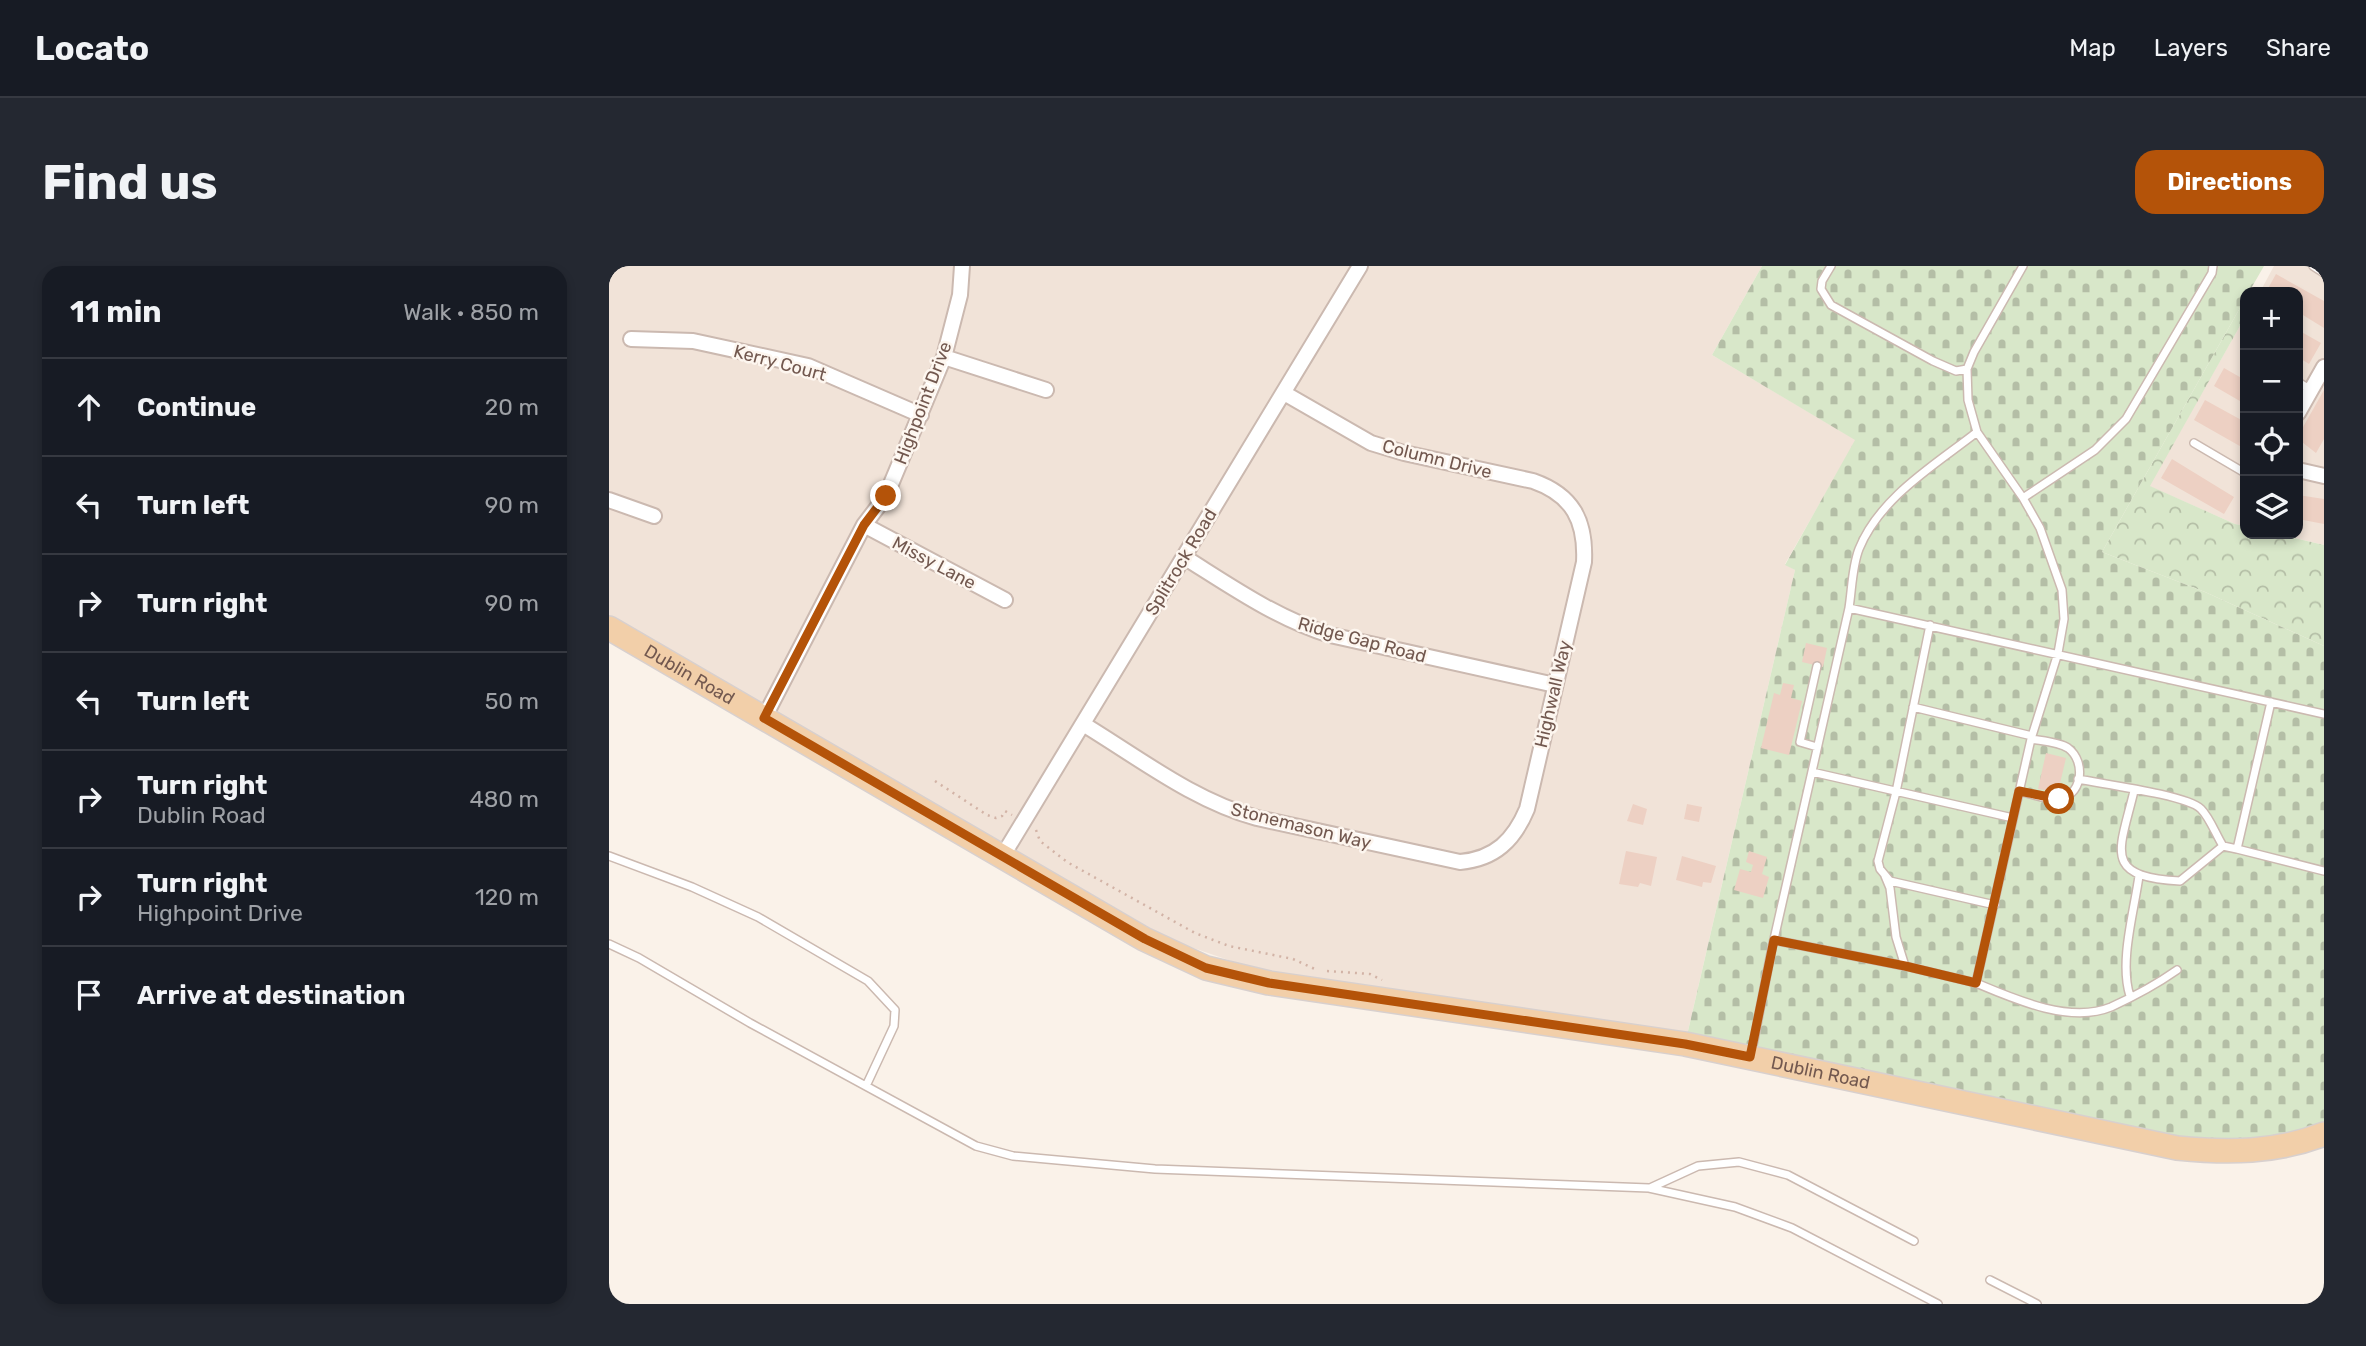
<!DOCTYPE html>
<html lang="en">
<head>
<meta charset="utf-8">
<style>
	body { margin:0; font-family:Rubik,sans-serif; background:#242831; color:#f1f3f6 }
	.controls { position:absolute; right:21px; top:21px; display:grid; overflow:hidden; border-radius:14px; box-shadow:0 4px 10px #0003 }
	.controls button { width:63px; height:63px; display:grid; place-items:center; padding:0; border:0; border-bottom:2px solid #363941; background:#171b24; color:#f1f3f6; font:35px sans-serif }
	.stop { position:absolute; width:21px; height:21px; margin:-16px; border:5px solid #b45309; border-radius:50%; background:#fff }
	.stop.end { background:#b45309; border-color:#fff; box-shadow:0 2px 7px #0008 }
	.list { margin:0; padding:0; list-style:none }
	h2 { display:flex; justify-content:space-between; align-items:center; height:91px; margin:0; padding:0 28px; font-size:30px }
	h2 small { font-size:23px; font-weight:400; color:#9ea1a6 }
	.list li { display:grid; grid-template-columns:46px 1fr auto; gap:21px; align-items:center; box-sizing:border-box; height:98px; padding:0 28px; border-top:2px solid #363941 }
	.list b { display:block; font-size:26px; white-space:nowrap }
	.list p { margin:0; font-size:23px; white-space:nowrap; color:#9ea1a6 }
	.list em { font-size:23px; font-style:normal; color:#9ea1a6 }
	.icon { flex:none; width:38px; height:38px; fill:none; stroke:currentColor; stroke-width:2; stroke-linecap:round; stroke-linejoin:round }
	.map { position:relative; flex:none; width:1715px; height:1038px; overflow:hidden; border-radius:21px }
	header { display:flex; align-items:center; gap:42px; box-sizing:border-box; height:98px; padding:0 35px; background:#171b24; border-bottom:2px solid #363941 }
	header strong { font-size:33px }
	nav { display:flex; gap:38px; margin-inline-start:auto; font-size:24px }
	.intro { display:flex; align-items:center; justify-content:space-between; box-sizing:border-box; height:168px; padding:0 42px }
	h1 { margin:0; font-size:49px }
	.button { padding:18px 32px; border-radius:21px; background:#b45309; color:#fff; font-size:24px; font-weight:700 }
	main { display:flex; gap:42px; padding:0 42px }
	aside { flex:1; background:#171b24; border-radius:21px; box-shadow:0 4px 10px #0003 }
	.map>svg:first-child { display:block }
</style>
</head>
<body>
<header>
<strong>Locato</strong>
<nav><a>Map</a><a>Layers</a><a>Share</a></nav>
</header>
<div class="intro"><h1>Find us</h1><a class="button">Directions</a></div>
<main>
<aside>
<h2>11 min<small>Walk · 850 m</small></h2>
<ul class="list">
<li><svg class="icon" aria-label="ahead" viewBox="0 0 24 24"><path d="M12 20V5M6 11l6-6 6 6"/></svg><div><b>Continue</b></div><em>20 m</em></li>
<li><svg class="icon" aria-label="left" viewBox="0 0 24 24"><path d="M17 20v-9H6M10 6l-5 5 5 5"/></svg><div><b>Turn left</b></div><em>90 m</em></li>
<li><svg class="icon" aria-label="right" viewBox="0 0 24 24"><path d="M7 20v-9h11M14 6l5 5-5 5"/></svg><div><b>Turn right</b></div><em>90 m</em></li>
<li><svg class="icon" aria-label="left" viewBox="0 0 24 24"><path d="M17 20v-9H6M10 6l-5 5 5 5"/></svg><div><b>Turn left</b></div><em>50 m</em></li>
<li><svg class="icon" aria-label="right" viewBox="0 0 24 24"><path d="M7 20v-9h11M14 6l5 5-5 5"/></svg><div><b>Turn right</b><p>Dublin Road</p></div><em>480 m</em></li>
<li><svg class="icon" aria-label="right" viewBox="0 0 24 24"><path d="M7 20v-9h11M14 6l5 5-5 5"/></svg><div><b>Turn right</b><p>Highpoint Drive</p></div><em>120 m</em></li>
<li><svg class="icon" aria-label="arrive" viewBox="0 0 24 24"><path d="M6 21V4h12l-3 4 3 4H6"/></svg><div><b>Arrive at destination</b></div></li>
</ul>
</aside>
<div class="map">
<svg width="1715" height="1038" viewBox="0 0 1715 1038">
	<defs>
		<pattern id="forest-crowns" width="20" height="18" patternUnits="userSpaceOnUse" patternTransform="scale(1.75)"><rect width="20" height="18" fill="#d8e7c9"/><path d="M2 6a3 3 0 1 1 6 0M12 15a3 3 0 1 1 6 0" fill="none" stroke="#b4bea6"/></pattern>
		<pattern id="cemetery-stones" width="16" height="16" patternUnits="userSpaceOnUse" patternTransform="scale(1.75)"><rect width="16" height="16" fill="#d8e7c9"/><path d="M2 7V4a2 2 0 0 1 4 0v3zM10 15v-3a2 2 0 0 1 4 0v3z" fill="#b4bea6"/></pattern>
	</defs>
	<rect width="100%" height="100%" fill="#faf2e9"/>
	<path fill="#f1e3d8" d="M0,0H1153L1103,89L1247,174L1176,298L1186,304L1078,769L669,711L564,675L0,349Z
		M1665,0H1715V279L1669,268H1689V26H1651Z
		M1636,51V260L1626,258L1540,220Z"/>
	<path fill="url(#forest-crowns)" d="M1636,33V51L1541,220L1626,258L1636,260V268H1669L1715,279V380L1596,326L1493,286Z"/>
	<path fill="url(#cemetery-stones)" d="M1153,0H1655L1640,26H1636V33L1493,286L1596,326L1715,380V868L1628,886L1076,778L1186,304L1176,299L1246,174L1103,89Z"/>
	<path fill="#edd0c3" d="M1667,8L1715,35V62L1689,46V26H1657Z
		M1689,64L1712,77L1700,98L1689,91Z
		M1615,102L1636,114V138L1605,120Z
		M1715,124V173L1707,187L1689,173V170Z
		M1596,134L1636,156V183L1585,154Z
		M1563,193L1625,231L1615,248L1552,212Z
		M1689,229L1715,233V258L1689,253Z
		M1197,377L1218,382L1214,401L1193,396Z
		M1174,417L1185,419L1182,432L1193,435L1180,489L1152,482L1165,427L1171,429Z
		M1437,487L1457,492L1449,526L1429,523Z
		M1024,538L1038,543L1034,559L1018,555Z
		M1078,538L1093,541L1090,556L1075,553Z
		M1017,585L1048,591L1042,620L1031,617L1029,621L1010,618Z
		M1140,585L1158,591L1153,608L1160,611L1154,632L1125,624L1131,603L1142,606L1144,599L1137,596Z
		M1073,590L1107,600L1102,617L1094,616L1093,621L1067,614Z"/>
	<g fill="none" stroke-linecap="round" stroke-linejoin="round">
		<g stroke="#cbb9b0" stroke-width="10">
			<path id="lane" d="M1222,0L1213,15L1212,23L1222,39L1324,95L1347,105L1358,103
				M1704,0L1715,7
				M1636,85V86
				M1689,116L1701,123
				M1585,177L1636,207
				M1414,232L1486,184L1517,153L1603,7L1604,0
				M1240,342C1243,323 1243,301 1250,283C1271,231 1326,199 1368,166
				M1321,359L1287,526L1269,595L1271,603L1281,615L1386,639
				M1208,400L1191,476L1208,481
				M1304,441L1423,470
				M1203,506L1404,552
				M1469,513C1493,518 1578,529 1592,543C1601,552 1607,569 1614,580L1571,615C1492,611 1511,584 1525,525
				M1410,525C1422,528 1436,533 1448,533C1473,532 1478,496 1459,482C1450,476 1433,475 1422,473
				M1614,580L1628,583L1662,436
				M1628,583L1715,605
				M0,590L83,621L149,651L259,715L286,744L285,760L257,820
				M1276,610L1281,622L1287,671L1296,700
				M1165,674L1296,700L1367,717L1422,473L1449,387L1455,353L1453,324L1431,262L1414,232L1368,166L1359,134L1358,103L1365,86L1414,0
				M0,678L30,692L141,757L367,880L404,890L546,903L1040,922L1126,941L1183,962L1329,1038
				M1367,717C1405,733 1461,758 1502,741C1524,731 1548,718 1568,704
				M1521,730C1510,696 1525,646 1530,610
				M1142,789L1163,682L1240,342L1715,448
				M1041,922L1089,900L1130,896L1179,909L1305,975
				M1381,1014L1428,1038"/>
		</g>
		<g stroke="#cbb9b0" stroke-width="18">
			<path id="street" d="M22,73L84,75L199,100L312,149
				M335,91L437,124
				M1689,147L1715,101
				M1689,204L1715,210
				M0,234L45,250
				M255,259L396,334
				M575,291C623,321 667,352 721,369L946,419
				M155,452L255,259L277,230L335,91L351,29L353,0
				M474,458C530,492 585,535 648,552L851,596C886,593 905,574 918,543L975,296C977,255 964,229 924,215L795,187L762,177L675,127
				M393,591L751,0"/>
		</g>
		<g stroke="#d8d0ce" stroke-width="26">
			<g id="primary">
				<path id="s1" d="M0,362L535,673L597,702L660,717L1076,778L1568,882C1619,887 1667,887 1715,868"/>
			</g>
		</g>
		<path stroke="#d2b3a6" stroke-width="2.5" stroke-dasharray="2 5" stroke-linecap="butt" d="M326,515L378,549L387,552L393,550L396,545L403,549
			M427,564L431,575L458,596L586,667L620,680L684,693L708,704
			M718,705L761,708L773,714"/>
		<use href="#lane" stroke="#fff" stroke-width="7"/>
		<use href="#street" stroke="#fff" stroke-width="14"/>
		<use href="#primary" stroke="#f2cfa9" stroke-width="23"/>
	</g>
	<g fill="none" stroke-linecap="round" stroke-linejoin="round">
		<path stroke="#b45309" stroke-width="9" d="M277,230L255,259L155,452L536,673L597,702L660,717L1076,778L1141,791L1165,674L1296,700L1367,717L1410,525L1450,533"/>
	</g>
	<g text-anchor="middle" stroke-width="5" stroke-linejoin="round" paint-order="stroke">
		<g font-size="18" fill="#72584f" stroke="#fdf6ef">
			<text transform="translate(171 97) rotate(15)" y="6">Kerry Court</text>
			<text transform="translate(314 137) rotate(-69)" y="6">Highpoint Drive</text>
			<text transform="translate(828 193) rotate(14)" y="6">Column Drive</text>
			<text transform="translate(572 296) rotate(-59)" y="6">Splitrock Road</text>
			<text transform="translate(325 297) rotate(28)" y="6">Missy Lane</text>
			<text transform="translate(753 374) rotate(15)" y="6">Ridge Gap Road</text>
			<text dy="6" stroke="none"><textPath href="#s1" startOffset="93">Dublin Road</textPath></text>
			<text transform="translate(944 428) rotate(-77)" y="6">Highwall Way</text>
			<text transform="translate(692 560) rotate(14)" y="6">Stonemason Way</text>
			<text dy="6" stroke="none"><textPath href="#s1" startOffset="1311">Dublin Road</textPath></text>
		</g>
	</g>
</svg>
<div class="controls">
<button>+</button>
<button>−</button>
<button><svg class="icon" aria-label="locate" viewBox="0 0 24 24"><circle cx="12" cy="12" r="6"/><path d="M12 2v4M12 18v4M2 12h4M18 12h4"/></svg></button>
<button><svg class="icon" aria-label="layers" viewBox="0 0 24 24"><path d="M12 4l9 5-9 5-9-5zM3 14l9 5 9-5"/></svg></button>
</div>
<div class="stop" style="left:1450px;top:533px"></div>
<div class="stop end" style="left:277px;top:230px"></div>
</div>
</main>
</body>
</html>
